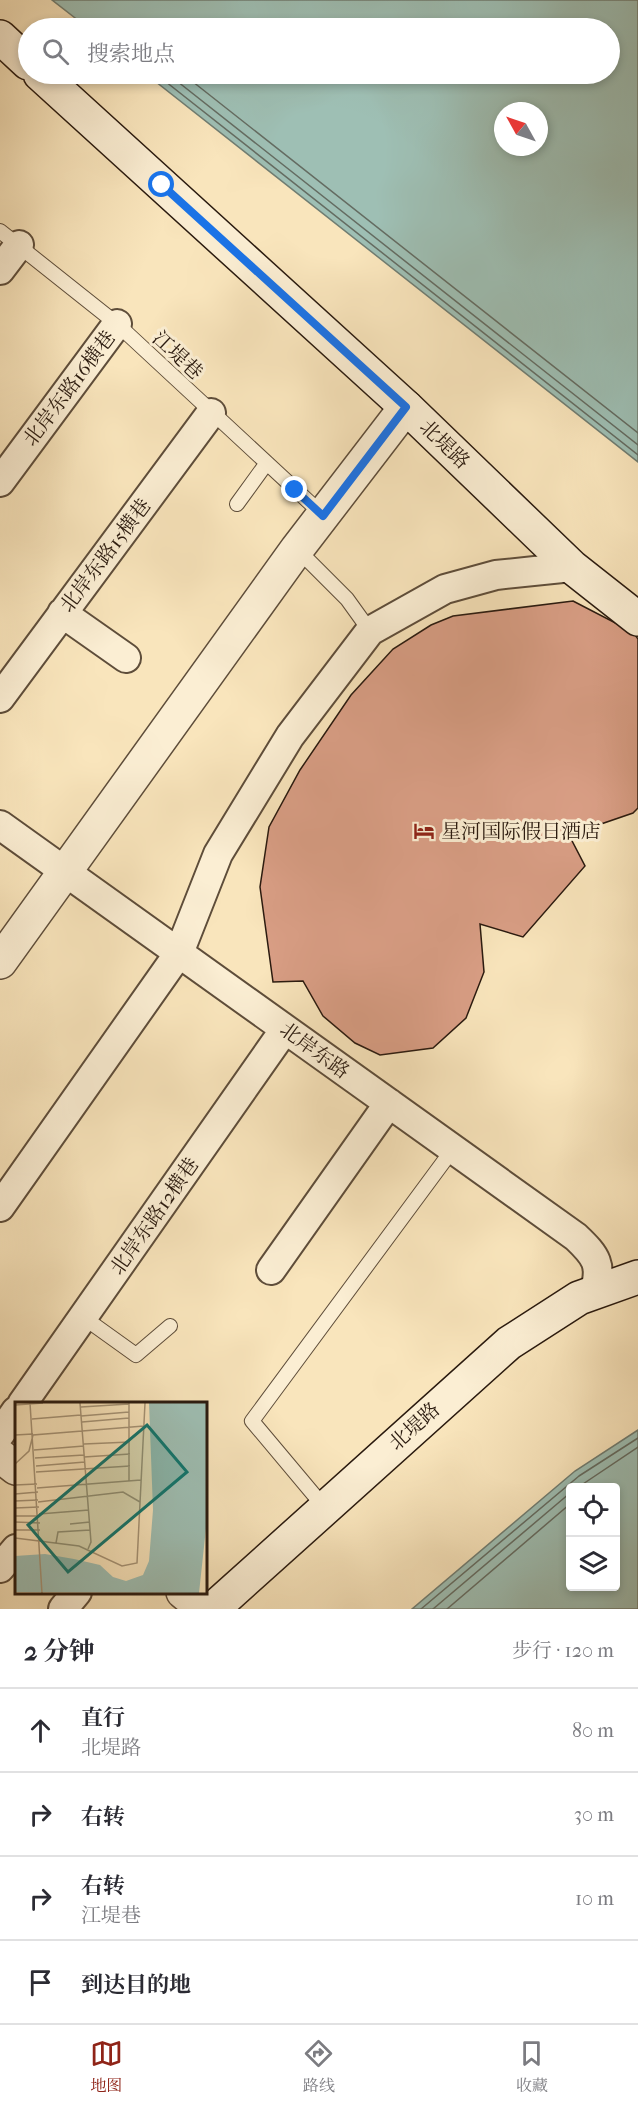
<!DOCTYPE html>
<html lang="zh">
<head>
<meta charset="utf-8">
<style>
	body { margin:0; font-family:"IM FELL French Canon","Noto Serif SC",serif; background:#f7f7f7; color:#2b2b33 }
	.controls { position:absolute; right:18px; bottom:18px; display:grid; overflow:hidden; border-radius:6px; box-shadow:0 3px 9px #0003 }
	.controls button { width:54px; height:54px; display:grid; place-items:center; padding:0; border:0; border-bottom:2px solid #e1e1e2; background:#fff; color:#2b2b33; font:30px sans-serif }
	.compass { position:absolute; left:494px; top:102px; width:54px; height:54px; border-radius:50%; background:#fff; box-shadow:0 3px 9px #0003; rotate:310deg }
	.stop { position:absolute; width:18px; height:18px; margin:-14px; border:4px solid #1a73e8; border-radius:50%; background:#fff }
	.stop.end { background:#1a73e8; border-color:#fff; box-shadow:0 2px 6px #0008 }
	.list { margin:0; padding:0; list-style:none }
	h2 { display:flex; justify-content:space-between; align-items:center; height:78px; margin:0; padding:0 24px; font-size:26px }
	h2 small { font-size:20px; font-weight:400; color:#7c7c81 }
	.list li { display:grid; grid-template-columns:39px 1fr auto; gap:18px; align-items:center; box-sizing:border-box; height:84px; padding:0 24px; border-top:2px solid #e1e1e2 }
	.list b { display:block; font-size:22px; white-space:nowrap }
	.list p { margin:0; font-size:20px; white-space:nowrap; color:#7c7c81 }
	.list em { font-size:20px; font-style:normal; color:#7c7c81 }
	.icon { flex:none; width:33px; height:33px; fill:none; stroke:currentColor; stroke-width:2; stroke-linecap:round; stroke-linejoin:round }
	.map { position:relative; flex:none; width:638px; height:1609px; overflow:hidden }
	.search { position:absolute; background:#fff; box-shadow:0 3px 9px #0003; left:18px; right:18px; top:18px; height:66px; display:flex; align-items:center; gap:15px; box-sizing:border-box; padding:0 21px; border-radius:33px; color:#7c7c81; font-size:22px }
	.sheet { height:414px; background:#fff }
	nav { display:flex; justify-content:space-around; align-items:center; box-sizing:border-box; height:84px; border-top:2px solid #e1e1e2; background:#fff; font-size:16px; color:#7c7c81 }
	nav a { display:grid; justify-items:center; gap:3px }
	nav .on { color:#8f2418 }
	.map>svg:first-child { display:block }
</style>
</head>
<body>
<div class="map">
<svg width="638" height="1609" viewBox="0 0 638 1609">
	<rect width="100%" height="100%" fill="#f9e5bc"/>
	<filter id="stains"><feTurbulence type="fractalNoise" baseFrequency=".00333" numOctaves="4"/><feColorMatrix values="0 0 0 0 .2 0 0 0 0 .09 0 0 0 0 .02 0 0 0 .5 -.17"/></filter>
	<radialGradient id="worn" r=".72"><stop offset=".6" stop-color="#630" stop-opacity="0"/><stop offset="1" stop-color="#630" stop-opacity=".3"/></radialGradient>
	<path fill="#9ebfb4" stroke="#707d72" stroke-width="1.5" fill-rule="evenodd" d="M52,0H638V462L146,74H610V28H88ZM503,111H539V147H503Z
		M638,1430V1609H412L575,1471ZM570,1488H616V1586H570Z"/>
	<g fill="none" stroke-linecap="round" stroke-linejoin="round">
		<path stroke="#646c62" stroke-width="1.5" d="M156,74L638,455
			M168,74L638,445
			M183,74L638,433
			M577,1488L638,1447
			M421,1609L579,1476L638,1438
			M433,1609L570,1493
			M447,1609L570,1504"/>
	</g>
	<path fill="#d99e85" stroke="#2a1a0f" stroke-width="1.5" d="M573,601L633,632L638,639V808L633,813L569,835L585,866L523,937L480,924L484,972L466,1018L433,1048L380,1055L355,1043L323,1016L303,981L273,982L260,887L269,827L300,770L351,695L393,649L431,625L453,616Z"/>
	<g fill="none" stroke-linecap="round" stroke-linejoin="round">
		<g stroke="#5e4d3a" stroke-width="16">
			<path id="service" d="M0,231L117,324L323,515
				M237,504L266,464
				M297,549L347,599L370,631
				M83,1317L136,1355L170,1326
				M325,1508L252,1421L453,1149"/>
		</g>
		<g stroke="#5e4d3a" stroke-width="32">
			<path id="minor" d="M0,270L19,245
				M0,482L117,324
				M62,613L126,658
				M0,698L211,413
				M0,825L576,1237C596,1256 603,1265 594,1293
				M0,1207L179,953L218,854L290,736L370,631L445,589L496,575L572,567
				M271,1270L389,1103
				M22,1404L285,1029
				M0,1434L16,1411
				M0,1568L16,1549
				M63,1609L77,1592"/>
		</g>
		<g stroke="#5e4d3a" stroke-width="36">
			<path id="tertiary" d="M0,962L297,549L406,407
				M0,1456L16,1468
				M183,1592L204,1609"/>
		</g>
		<g stroke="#2a1a0f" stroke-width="36">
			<path id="secondary" d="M0,37L28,63
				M40,74L406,407L572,567L638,619
				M213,1609L509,1343L579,1298L638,1277"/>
		</g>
		<use href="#service" stroke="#fbeed3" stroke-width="14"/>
		<use href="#minor" stroke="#fbeed3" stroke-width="28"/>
		<use href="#tertiary" stroke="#fbeed3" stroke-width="33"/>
		<use href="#secondary" stroke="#fbeed3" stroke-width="33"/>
	</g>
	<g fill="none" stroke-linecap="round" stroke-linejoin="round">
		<path stroke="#1a73e8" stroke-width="8" d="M162,185L406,407L323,516L295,490"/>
	</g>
	<defs>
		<g id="hotel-bare" transform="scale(1.62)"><path d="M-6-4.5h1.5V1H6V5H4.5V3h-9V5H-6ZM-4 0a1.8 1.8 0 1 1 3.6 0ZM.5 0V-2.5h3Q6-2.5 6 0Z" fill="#8f2418" stroke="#fbeed3" stroke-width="2.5" paint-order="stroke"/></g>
	</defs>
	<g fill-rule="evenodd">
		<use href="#hotel-bare" x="424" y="831"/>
	</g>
	<g text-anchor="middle" stroke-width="6" stroke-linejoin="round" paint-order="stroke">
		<g font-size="20" fill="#2a1a0f" stroke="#fbeed3">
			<text transform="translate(178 355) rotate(43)" y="7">江堤巷</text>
			<text transform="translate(69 388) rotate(-53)" y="7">北岸东路16横巷</text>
			<text transform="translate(445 444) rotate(44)" y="7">北堤路</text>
			<text transform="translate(105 555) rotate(-53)" y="7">北岸东路15横巷</text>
			<text transform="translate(315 1050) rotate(36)" y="7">北岸东路</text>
			<text transform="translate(154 1216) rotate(-55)" y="7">北岸东路12横巷</text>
			<text transform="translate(414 1426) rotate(-42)" y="7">北堤路</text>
		</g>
		<g font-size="20" fill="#2a1a0f" stroke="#fbeed3" text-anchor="start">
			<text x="441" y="838">星河国际假日酒店</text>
		</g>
	</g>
	<g transform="translate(15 1402)">
		<rect width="192" height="192" fill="#f9e5bc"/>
		<path d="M134,1H192V117L184,191L0,190V154L30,152L59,157L85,163L98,175L111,179L128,173L134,159L138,108Z" fill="#9ebfb4"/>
		<path fill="none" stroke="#a69477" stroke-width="1.5" d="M15,1L27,191M65,1L76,140L73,147M114,1V79M0,3L28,1M66,5L114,2M66,14L114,10M17,17L66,13M67,20L114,16M0,33L18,32M69,42L115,40M19,48L69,44M69,55L115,52M20,56L69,53M0,62L14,49L18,33L129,24M21,64L70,60M21,70L115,64M0,83L22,82M22,86L126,78M0,92L23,90M0,99L23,98M23,100L108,90L125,100M0,106L24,105M24,112L74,108M0,114H24M0,120L25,121M55,122L75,120M0,128H25M0,136L64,144L107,164L122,161L130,1M41,141L43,130L75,128"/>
		<path fill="#0f766e" fill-opacity="0.15" stroke="#0f766e" stroke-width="3" d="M132,23L172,70L53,170L13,123Z"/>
		<rect width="192" height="192" fill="none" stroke="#2a1a0f" stroke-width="3"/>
	</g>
	<rect width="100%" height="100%" filter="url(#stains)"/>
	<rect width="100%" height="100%" fill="url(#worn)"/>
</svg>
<div class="controls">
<button><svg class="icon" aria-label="locate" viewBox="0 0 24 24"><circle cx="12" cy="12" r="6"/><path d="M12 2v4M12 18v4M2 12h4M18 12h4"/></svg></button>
<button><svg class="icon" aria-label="layers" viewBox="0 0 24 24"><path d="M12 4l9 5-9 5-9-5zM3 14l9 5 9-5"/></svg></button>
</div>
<svg class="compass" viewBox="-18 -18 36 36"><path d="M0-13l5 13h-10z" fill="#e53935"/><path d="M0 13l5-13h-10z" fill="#7c7c81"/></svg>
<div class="stop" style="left:162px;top:185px"></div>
<div class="stop end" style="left:295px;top:490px"></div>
<div class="search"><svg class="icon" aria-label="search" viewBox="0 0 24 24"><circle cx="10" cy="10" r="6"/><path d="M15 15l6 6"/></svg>搜索地点</div>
</div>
<section class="sheet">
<h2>2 分钟<small>步行 · 120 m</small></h2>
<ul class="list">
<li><svg class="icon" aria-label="ahead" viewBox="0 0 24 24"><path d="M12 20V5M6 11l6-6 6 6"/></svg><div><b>直行</b><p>北堤路</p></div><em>80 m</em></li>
<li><svg class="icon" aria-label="right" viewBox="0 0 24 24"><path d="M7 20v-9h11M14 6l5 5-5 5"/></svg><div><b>右转</b></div><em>30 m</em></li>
<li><svg class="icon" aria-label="right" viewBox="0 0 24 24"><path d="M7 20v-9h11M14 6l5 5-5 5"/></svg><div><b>右转</b><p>江堤巷</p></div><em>10 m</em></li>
<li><svg class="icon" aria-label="arrive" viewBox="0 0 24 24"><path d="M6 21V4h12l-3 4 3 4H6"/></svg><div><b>到达目的地</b></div></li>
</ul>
</section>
<nav>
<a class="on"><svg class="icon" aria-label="map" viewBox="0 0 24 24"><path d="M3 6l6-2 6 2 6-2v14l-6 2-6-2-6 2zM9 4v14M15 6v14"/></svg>地图</a>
<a><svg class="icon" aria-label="directions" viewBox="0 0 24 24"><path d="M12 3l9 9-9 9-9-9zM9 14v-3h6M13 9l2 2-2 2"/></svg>路线</a>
<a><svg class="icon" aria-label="saved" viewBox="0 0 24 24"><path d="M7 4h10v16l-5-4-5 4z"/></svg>收藏</a>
</nav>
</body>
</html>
